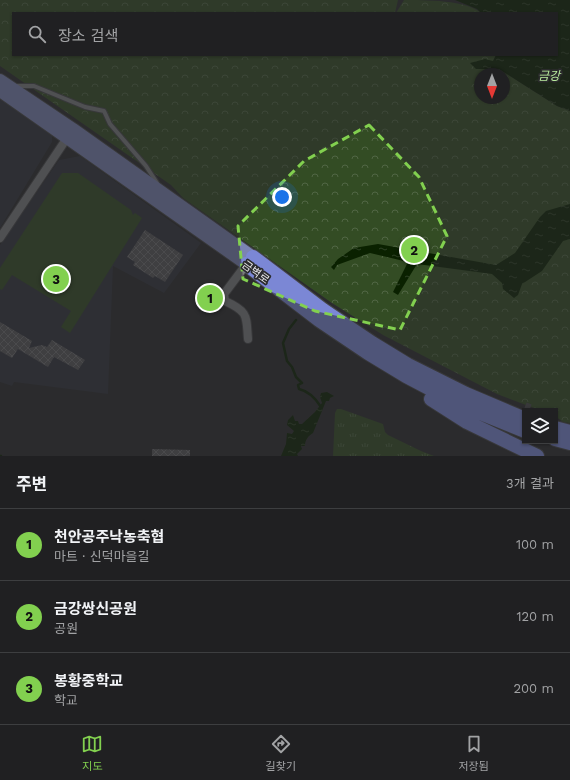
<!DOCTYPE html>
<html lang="ko">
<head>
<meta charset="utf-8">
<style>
	body { margin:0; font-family:"Work Sans","Noto Sans KR",sans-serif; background:#2d2d2f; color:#f1f3f6 }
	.controls { position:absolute; right:12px; bottom:12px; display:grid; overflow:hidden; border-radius:0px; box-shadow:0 1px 3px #0004 }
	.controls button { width:36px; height:36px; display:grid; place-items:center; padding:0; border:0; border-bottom:1px solid #3d3e40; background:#202022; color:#f1f3f6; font:20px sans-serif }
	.compass { position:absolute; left:474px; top:68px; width:36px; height:36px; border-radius:50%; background:#202022; box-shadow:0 1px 3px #0004; rotate:180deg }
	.you { position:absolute; left:282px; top:197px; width:14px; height:14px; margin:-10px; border:3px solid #fff; border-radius:50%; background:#1a73e8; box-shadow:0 0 0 6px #1a73e833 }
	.badge { display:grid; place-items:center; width:26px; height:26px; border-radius:50%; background:#82d04f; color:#111; font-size:13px; font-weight:700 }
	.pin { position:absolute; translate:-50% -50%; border:2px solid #fff; box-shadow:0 1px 4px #0006 }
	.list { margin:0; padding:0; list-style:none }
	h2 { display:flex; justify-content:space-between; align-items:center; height:52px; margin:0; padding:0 16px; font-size:17px }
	h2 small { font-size:13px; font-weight:400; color:#a2a3a5 }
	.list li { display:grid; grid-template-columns:26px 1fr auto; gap:12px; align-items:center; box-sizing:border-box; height:72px; padding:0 16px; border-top:1px solid #3d3e40 }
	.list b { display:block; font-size:15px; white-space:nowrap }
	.list p { margin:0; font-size:13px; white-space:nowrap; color:#a2a3a5 }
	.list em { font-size:13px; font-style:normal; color:#a2a3a5 }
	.icon { flex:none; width:22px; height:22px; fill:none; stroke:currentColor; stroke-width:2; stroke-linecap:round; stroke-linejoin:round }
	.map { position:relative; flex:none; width:570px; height:456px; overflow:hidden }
	.search { position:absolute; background:#202022; box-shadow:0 1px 3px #0004; left:12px; right:12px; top:12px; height:44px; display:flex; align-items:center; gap:10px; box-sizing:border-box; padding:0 14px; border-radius:0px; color:#a2a3a5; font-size:15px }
	.sheet { height:268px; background:#202022 }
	nav { display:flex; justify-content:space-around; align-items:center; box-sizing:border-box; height:56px; border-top:1px solid #3d3e40; background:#202022; font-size:11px; color:#a2a3a5 }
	nav a { display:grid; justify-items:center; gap:2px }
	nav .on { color:#82d04f }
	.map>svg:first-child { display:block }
</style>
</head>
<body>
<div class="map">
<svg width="570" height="456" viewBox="0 0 570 456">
	<defs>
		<pattern id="grass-tufts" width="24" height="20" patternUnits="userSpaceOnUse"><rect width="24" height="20" fill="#334c24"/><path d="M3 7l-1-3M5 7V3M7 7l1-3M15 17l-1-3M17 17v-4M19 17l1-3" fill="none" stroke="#516644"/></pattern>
		<pattern id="park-crowns" width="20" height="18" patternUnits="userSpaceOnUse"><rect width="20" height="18" fill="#334c24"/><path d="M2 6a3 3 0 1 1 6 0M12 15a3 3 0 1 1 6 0" fill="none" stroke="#516644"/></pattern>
		<pattern id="water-ripples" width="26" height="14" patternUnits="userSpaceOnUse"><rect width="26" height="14" fill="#0a2100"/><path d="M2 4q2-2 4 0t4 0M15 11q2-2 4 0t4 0" fill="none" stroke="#2e4125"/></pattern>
		<pattern id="building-cross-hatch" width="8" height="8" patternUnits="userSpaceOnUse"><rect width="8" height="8" fill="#57575a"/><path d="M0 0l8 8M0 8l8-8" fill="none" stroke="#6f6f72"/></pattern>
	</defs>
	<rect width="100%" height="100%" fill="#2b2b2d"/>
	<path fill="#32343c" d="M0,99L52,136V142L0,228Z
		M80,156L201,243L164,293L113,266L108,394L14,382L12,386L0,382V245L59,160Z"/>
	<path fill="url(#grass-tufts)" d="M337,409H341L383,424L385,432L388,435L421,451L434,456H333L335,413Z"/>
	<path fill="url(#park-crowns)" fill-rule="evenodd" d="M0,0H398L395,13H13V55H496L493,61L476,69H499L557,106L570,111V423L563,422L555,416V411H542L497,394L383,335L332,303L183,198L171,185L0,66ZM480,74H504V98H480Z
		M404,0C425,0 467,0 481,13H396Z"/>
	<path fill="#334c24" d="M62,173H78L131,210L133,215L135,213L142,218L70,333L61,327L71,311L12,275L2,290L0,289V268Z"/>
	<path fill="url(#water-ripples)" d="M455,0H570V111L557,106L499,69H476L470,63L485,59L493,61L496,55H557V13H481L477,9Z
		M570,204V239L563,241L542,271L522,284L518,295L514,298L503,289L502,283L492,274L417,264L398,295L393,292L408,262L370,253L337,265L334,270L331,267L338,259L354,248L378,244L496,265L515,253L540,217L546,211Z
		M327,392L334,396L330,398L329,401H326L313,433C308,436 305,440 305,446H301L302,449L297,454L298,456H281L286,444L287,433L292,434L294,431L287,425L288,420L293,415L295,421H298L299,424H302L315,412L322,403L320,397L321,393Z"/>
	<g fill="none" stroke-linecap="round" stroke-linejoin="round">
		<path stroke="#0a2100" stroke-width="2.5" d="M296,320L289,329L283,343L287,361L292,367L296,377L302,383L298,385L299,389C308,391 316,399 321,407
			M0,456H1"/>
	</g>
	<path fill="url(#building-cross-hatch)" d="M145,230L183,255L165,282L155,276L153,278L133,265L135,262L127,257Z
		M0,322L32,341L29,348L42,345L47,347L52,340L85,360L78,370L54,357L48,367L18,349L12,358L0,351Z
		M152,449L190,450V456H152Z"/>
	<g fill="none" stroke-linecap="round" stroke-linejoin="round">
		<path stroke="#48484a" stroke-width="14" stroke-dasharray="14 7" stroke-linecap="butt" d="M524,409L529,411"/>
		<g stroke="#464749" stroke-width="6">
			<path id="lane" d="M15,86H34L85,107L104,111L110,124L146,166L157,183"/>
		</g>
		<g stroke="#464749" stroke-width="10">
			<path id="street" d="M0,238L69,135
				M248,339C246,316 249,312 225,301L224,294L248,262"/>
		</g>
		<g stroke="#464749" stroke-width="14">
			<path id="primary" d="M0,80L73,129L253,257
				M0,91L246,264"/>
		</g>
		<g stroke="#464749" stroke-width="16">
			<path id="highway" d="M253,257L323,310L372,343L408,365L466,394L525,419
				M246,264L319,320L368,353L406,376L463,406L525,431
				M431,399L467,422L537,456
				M555,428L570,432
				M555,439L570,443"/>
		</g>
		<use href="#lane" stroke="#7b7c7f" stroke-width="4"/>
		<use href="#street" stroke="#7b7c7f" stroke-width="8"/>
		<use href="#primary" stroke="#7b83b3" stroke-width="12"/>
		<use href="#highway" stroke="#7b87d5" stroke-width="14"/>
	</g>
	<path d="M0 0H570V456H0ZM369,125L419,177L447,236L400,330L315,311L243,279L238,226L304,161Z" fill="#2b2b2d" fill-opacity=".55" fill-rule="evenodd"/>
	<path fill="none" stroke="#82d04f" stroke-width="3" stroke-dasharray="8 5" stroke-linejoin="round" d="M369,125L419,177L447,236L400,330L315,311L243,279L238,226L304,161Z"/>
	<g text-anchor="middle" stroke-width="3.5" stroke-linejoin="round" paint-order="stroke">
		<g font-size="11" fill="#e9e9eb" stroke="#2b2b2d">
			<text transform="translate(256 272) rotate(36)" y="4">금벽로</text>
		</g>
		<g font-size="12" font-style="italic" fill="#baec9e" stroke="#2b2b2d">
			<text x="549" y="80">금강</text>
		</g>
	</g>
</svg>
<div class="controls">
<button><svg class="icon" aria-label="layers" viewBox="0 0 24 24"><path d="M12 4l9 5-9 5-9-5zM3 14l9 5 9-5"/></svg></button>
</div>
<svg class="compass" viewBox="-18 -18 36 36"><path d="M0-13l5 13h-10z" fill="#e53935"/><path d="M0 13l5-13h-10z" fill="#a2a3a5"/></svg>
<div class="you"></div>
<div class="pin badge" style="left:210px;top:298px">1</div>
<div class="pin badge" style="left:414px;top:250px">2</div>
<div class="pin badge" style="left:56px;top:279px">3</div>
<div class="search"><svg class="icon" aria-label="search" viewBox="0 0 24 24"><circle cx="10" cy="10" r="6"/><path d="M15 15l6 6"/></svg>장소 검색</div>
</div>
<section class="sheet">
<h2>주변<small>3개 결과</small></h2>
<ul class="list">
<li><span class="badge">1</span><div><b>천안공주낙농축협</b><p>마트 · 신덕마을길</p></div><em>100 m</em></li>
<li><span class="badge">2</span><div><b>금강쌍신공원</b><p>공원</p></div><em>120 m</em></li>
<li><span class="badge">3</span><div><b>봉황중학교</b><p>학교</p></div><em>200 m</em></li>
</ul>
</section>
<nav>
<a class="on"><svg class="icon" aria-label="map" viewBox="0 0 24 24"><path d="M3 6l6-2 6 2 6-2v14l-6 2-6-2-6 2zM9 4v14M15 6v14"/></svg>지도</a>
<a><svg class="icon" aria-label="directions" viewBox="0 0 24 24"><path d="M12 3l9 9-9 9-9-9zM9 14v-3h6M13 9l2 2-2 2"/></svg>길찾기</a>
<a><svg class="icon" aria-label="saved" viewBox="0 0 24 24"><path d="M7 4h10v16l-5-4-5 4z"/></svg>저장됨</a>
</nav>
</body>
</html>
